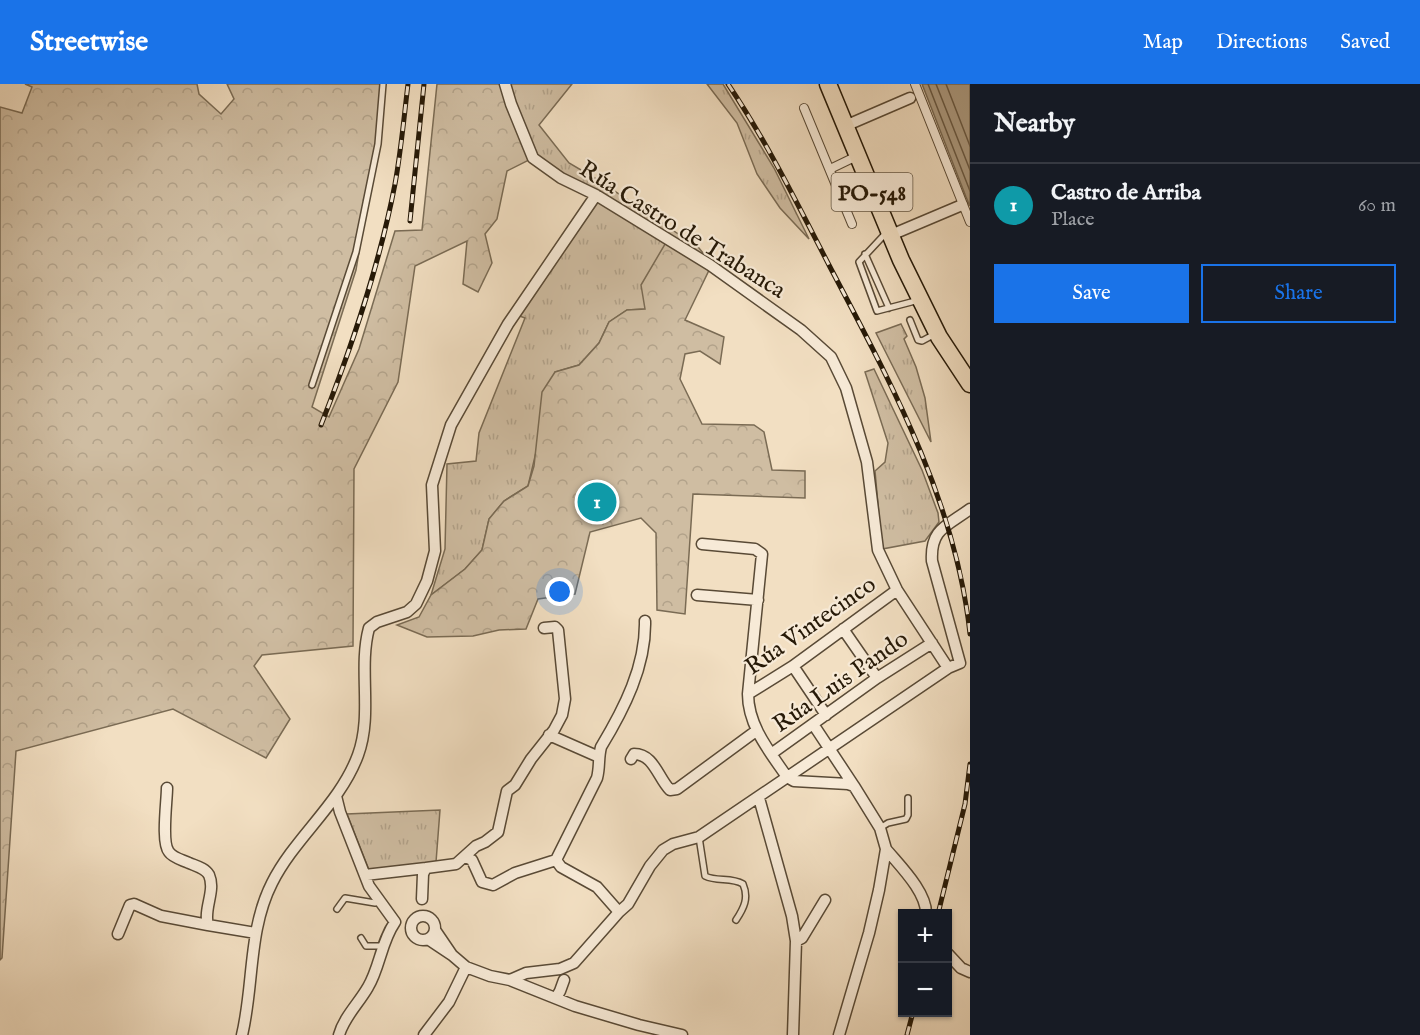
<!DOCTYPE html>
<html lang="en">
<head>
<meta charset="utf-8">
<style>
	body { margin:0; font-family:"IM FELL English",serif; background:#20242c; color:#f1f3f6 }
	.controls { position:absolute; right:18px; bottom:18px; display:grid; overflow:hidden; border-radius:0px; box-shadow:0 2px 4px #0004 }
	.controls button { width:54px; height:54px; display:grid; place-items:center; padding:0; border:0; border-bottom:2px solid #363941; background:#171b24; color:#f1f3f6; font:30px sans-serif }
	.you { position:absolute; left:560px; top:508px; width:21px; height:21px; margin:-15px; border:4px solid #fff; border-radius:50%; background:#1a73e8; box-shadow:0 0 0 9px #1a73e833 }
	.badge { display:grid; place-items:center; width:39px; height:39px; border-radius:50%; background:#1a73e8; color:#fff; font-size:20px; font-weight:700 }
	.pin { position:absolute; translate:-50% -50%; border:3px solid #fff; box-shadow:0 2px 6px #0006 }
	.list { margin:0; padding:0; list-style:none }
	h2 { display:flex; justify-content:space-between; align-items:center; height:78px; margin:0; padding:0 24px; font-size:26px }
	h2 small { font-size:20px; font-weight:400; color:#9ea1a6 }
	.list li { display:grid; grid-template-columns:39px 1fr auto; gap:18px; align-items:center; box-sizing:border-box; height:84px; padding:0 24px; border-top:2px solid #363941 }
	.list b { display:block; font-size:22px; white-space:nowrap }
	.list p { margin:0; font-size:20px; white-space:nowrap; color:#9ea1a6 }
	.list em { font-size:20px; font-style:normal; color:#9ea1a6 }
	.actions { display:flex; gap:12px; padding:18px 24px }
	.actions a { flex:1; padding:14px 0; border:2px solid #1a73e8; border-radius:0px; text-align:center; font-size:21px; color:#1a73e8 }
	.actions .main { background:#1a73e8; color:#fff }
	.map { position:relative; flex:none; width:970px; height:951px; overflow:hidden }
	header { display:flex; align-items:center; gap:36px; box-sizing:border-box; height:84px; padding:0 30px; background:#1a73e8; color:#fff }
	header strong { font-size:28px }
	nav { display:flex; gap:33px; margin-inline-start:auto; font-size:21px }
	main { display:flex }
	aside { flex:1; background:#171b24 }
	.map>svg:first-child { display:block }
</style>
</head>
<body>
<header>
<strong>Streetwise</strong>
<nav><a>Map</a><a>Directions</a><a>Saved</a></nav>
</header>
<main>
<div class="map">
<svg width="970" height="951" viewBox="0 0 970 951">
	<defs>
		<pattern id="grass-tufts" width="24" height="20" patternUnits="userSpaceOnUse" patternTransform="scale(1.5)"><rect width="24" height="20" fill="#cfbda2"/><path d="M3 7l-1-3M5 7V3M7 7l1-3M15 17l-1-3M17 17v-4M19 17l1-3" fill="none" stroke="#b2a28a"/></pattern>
		<pattern id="forest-crowns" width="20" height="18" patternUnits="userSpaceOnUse" patternTransform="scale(1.5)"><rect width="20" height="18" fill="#cfbda2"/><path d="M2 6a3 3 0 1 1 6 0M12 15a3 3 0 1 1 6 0" fill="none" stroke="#b2a28a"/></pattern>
	</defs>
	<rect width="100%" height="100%" fill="#f2dfc2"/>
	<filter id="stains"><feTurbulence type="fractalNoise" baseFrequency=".00333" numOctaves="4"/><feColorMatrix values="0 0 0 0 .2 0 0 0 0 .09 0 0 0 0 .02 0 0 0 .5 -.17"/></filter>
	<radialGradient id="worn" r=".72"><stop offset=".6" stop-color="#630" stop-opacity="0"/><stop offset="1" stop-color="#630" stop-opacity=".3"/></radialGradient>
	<path fill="url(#grass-tufts)" stroke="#7a6b54" stroke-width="1.5" d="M505,0H572L539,41L569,79L598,96L699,164L712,180L645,225L627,226L609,238L599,259L579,281L555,288L528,402L504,417L489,435L482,466L465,485L431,511L445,465L447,380L476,377L479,349L525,234L514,230L596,112L533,74Z
		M707,0H723L774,84L809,155L780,124L757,90L737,39Z
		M901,240L907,252L904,255L916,283L925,314L931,358L876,249Z
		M874,285L922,386L938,429L939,438L925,457L882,465L875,387L885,378L888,359L865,288Z
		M440,726L436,778L369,786L347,730Z"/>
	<path fill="url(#forest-crowns)" stroke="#7a6b54" stroke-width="1.5" d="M25,0H197L199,10L221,30L234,15L227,0H384L378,52L356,186L312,323L329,333L359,265L395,147L422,146L437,0H505L533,74L507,87L497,135L485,150L492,179L478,208L463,200L467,157L415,182L398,298L354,385L353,562L262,571L254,582L290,635L266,674L173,625L16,667L2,874L0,876V23L22,29L32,3Z
		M668,155L712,180L685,236L724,253L720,280L700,267L685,270L680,295L702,340L754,341L764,348L772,386L805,387V414L693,410L685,530L657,526L656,449L641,434L590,448L575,510L538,515L526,545L499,546L473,552L427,553L397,541L419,533L431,511L465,485L482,466L489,435L504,417L528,402L534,382L542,308L555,288L579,281L599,259L609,238L627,226L645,225L641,201Z"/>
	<path fill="#ad9c82" stroke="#776851" stroke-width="1.5" d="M922,0H970V122L966,113Z"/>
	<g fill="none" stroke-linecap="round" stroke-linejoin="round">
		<path stroke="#6a5a44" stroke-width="1.5" d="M928,0L970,107
			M936,0L970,86
			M946,0L970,62"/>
		<g stroke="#594a36" stroke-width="8">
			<path id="service" d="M886,149L859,178L877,227L919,216
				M865,170L889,224
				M910,236L918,256L922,257L935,250
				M312,301L356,168L378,60L383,0
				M880,744L888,739L906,735L908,731V714
				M699,753L705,792C717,798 731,793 743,800C749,814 744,824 736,836
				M337,825L345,814L375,819L379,818
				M361,854L366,862H382"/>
		</g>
		<g stroke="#594a36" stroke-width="10">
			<path id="pedestrian" d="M915,0L970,138
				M804,24L852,140
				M830,85L857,72"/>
		</g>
		<g stroke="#594a36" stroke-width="13">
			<path id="minor" d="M505,0L511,20L533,74L561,94L596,111L710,181L801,246L831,273L846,304L867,378L878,466L897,506L948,584
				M845,42L910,14
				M891,151L962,121
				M702,460L755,465L762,470L748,610C748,642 770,668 787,693L794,697L848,700L854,702L880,744L886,765L879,806L869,849L839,951
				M697,511L758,516
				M843,545L877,594
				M793,582L826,631
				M748,610L793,582L897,506
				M813,640L854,702
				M549,651L599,673
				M771,670L877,594L932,559
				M631,675L634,670C654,670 658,694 670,706L677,705L756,647
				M167,704C167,717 161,759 169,768C173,774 183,776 189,779C196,782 205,784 209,791C216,807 203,825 208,841L256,849
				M336,712L340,728L369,802L395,838C381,858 380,883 368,903C359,919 344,933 339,951
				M759,714L792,832L796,857L793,951
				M886,765C899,781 927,808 926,830
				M465,773L472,776L482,798L493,801L515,789L556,776
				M365,791L426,784
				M422,815L423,790L426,784L456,780L476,762L485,758L498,748L507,707L515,701L531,675L554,646L562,631L565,615L558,546L555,543L544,544
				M619,828L597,803L561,783L556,776L597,694C600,683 598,674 601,663C624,625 646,582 645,537
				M411 844a12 12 0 1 1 24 0a12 12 0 1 1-24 0Z
				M118,850L130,821L134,820L161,832L208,841
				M428,855L452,871L435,846
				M796,857L802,854L825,816
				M948,870L961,884L970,888
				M452,871L466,883L490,892L510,896L575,922L639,941L682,951
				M510,896L526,889L560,885L574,879L619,828L628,820L650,782L663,766L673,760L699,753L948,584L960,579L932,477C930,445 947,442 970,425
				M556,914L560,907L564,896
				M242,951C254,901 248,846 272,799C295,753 340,720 358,671C373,630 358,585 369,544L377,538L407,528L416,520L427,497L435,467L432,401L451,341L508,240L596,111
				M424,951L449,918L466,883"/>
		</g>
		<g stroke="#261907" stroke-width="19">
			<path id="primary" d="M828,0L901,176L939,253L970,300"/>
		</g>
		<use href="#service" stroke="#f7ead7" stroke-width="5"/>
		<use href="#pedestrian" stroke="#f7ead7" stroke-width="8"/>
		<use href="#minor" stroke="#f7ead7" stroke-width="10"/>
		<use href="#primary" stroke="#f2dfc2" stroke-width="16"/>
		<g stroke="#261907" stroke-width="5">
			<path id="rail" d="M728,0C767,58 798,121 830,183C891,299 956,418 970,550
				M410,137L424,0
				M321,341C352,262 379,183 395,100C401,67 404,33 408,0
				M938,830L965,720L970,680
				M907,951L913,928"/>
		</g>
		<use href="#rail" stroke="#f7ead7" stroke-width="3" stroke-dasharray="9" stroke-linecap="butt"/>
	</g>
	<g text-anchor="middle" stroke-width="4.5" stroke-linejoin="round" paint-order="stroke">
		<rect fill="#f7ead7" stroke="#655845" stroke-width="1.5" x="831.5" y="89" width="81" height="38" rx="4.5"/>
		<g font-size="22" font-weight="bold" fill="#261907">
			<text x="872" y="116">PO-548</text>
		</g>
		<g font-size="24" fill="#261907" stroke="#f7ead7">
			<text transform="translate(683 145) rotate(32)" y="8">Rúa Castro de Trabanca</text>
			<text transform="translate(810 541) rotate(-35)" y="8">Rúa Vintecinco</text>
			<text transform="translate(840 597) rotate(-35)" y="8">Rúa Luis Pando</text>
		</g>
	</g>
	<rect width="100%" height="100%" filter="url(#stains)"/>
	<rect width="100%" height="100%" fill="url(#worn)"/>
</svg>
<div class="controls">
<button>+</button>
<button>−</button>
</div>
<div class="you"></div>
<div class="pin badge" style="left:597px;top:418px;background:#0f9aa8">1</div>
</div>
<aside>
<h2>Nearby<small></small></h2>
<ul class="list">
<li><span class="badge" style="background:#0f9aa8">1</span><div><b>Castro de Arriba</b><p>Place</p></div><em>60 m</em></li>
</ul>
<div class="actions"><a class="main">Save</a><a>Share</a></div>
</aside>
</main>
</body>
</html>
